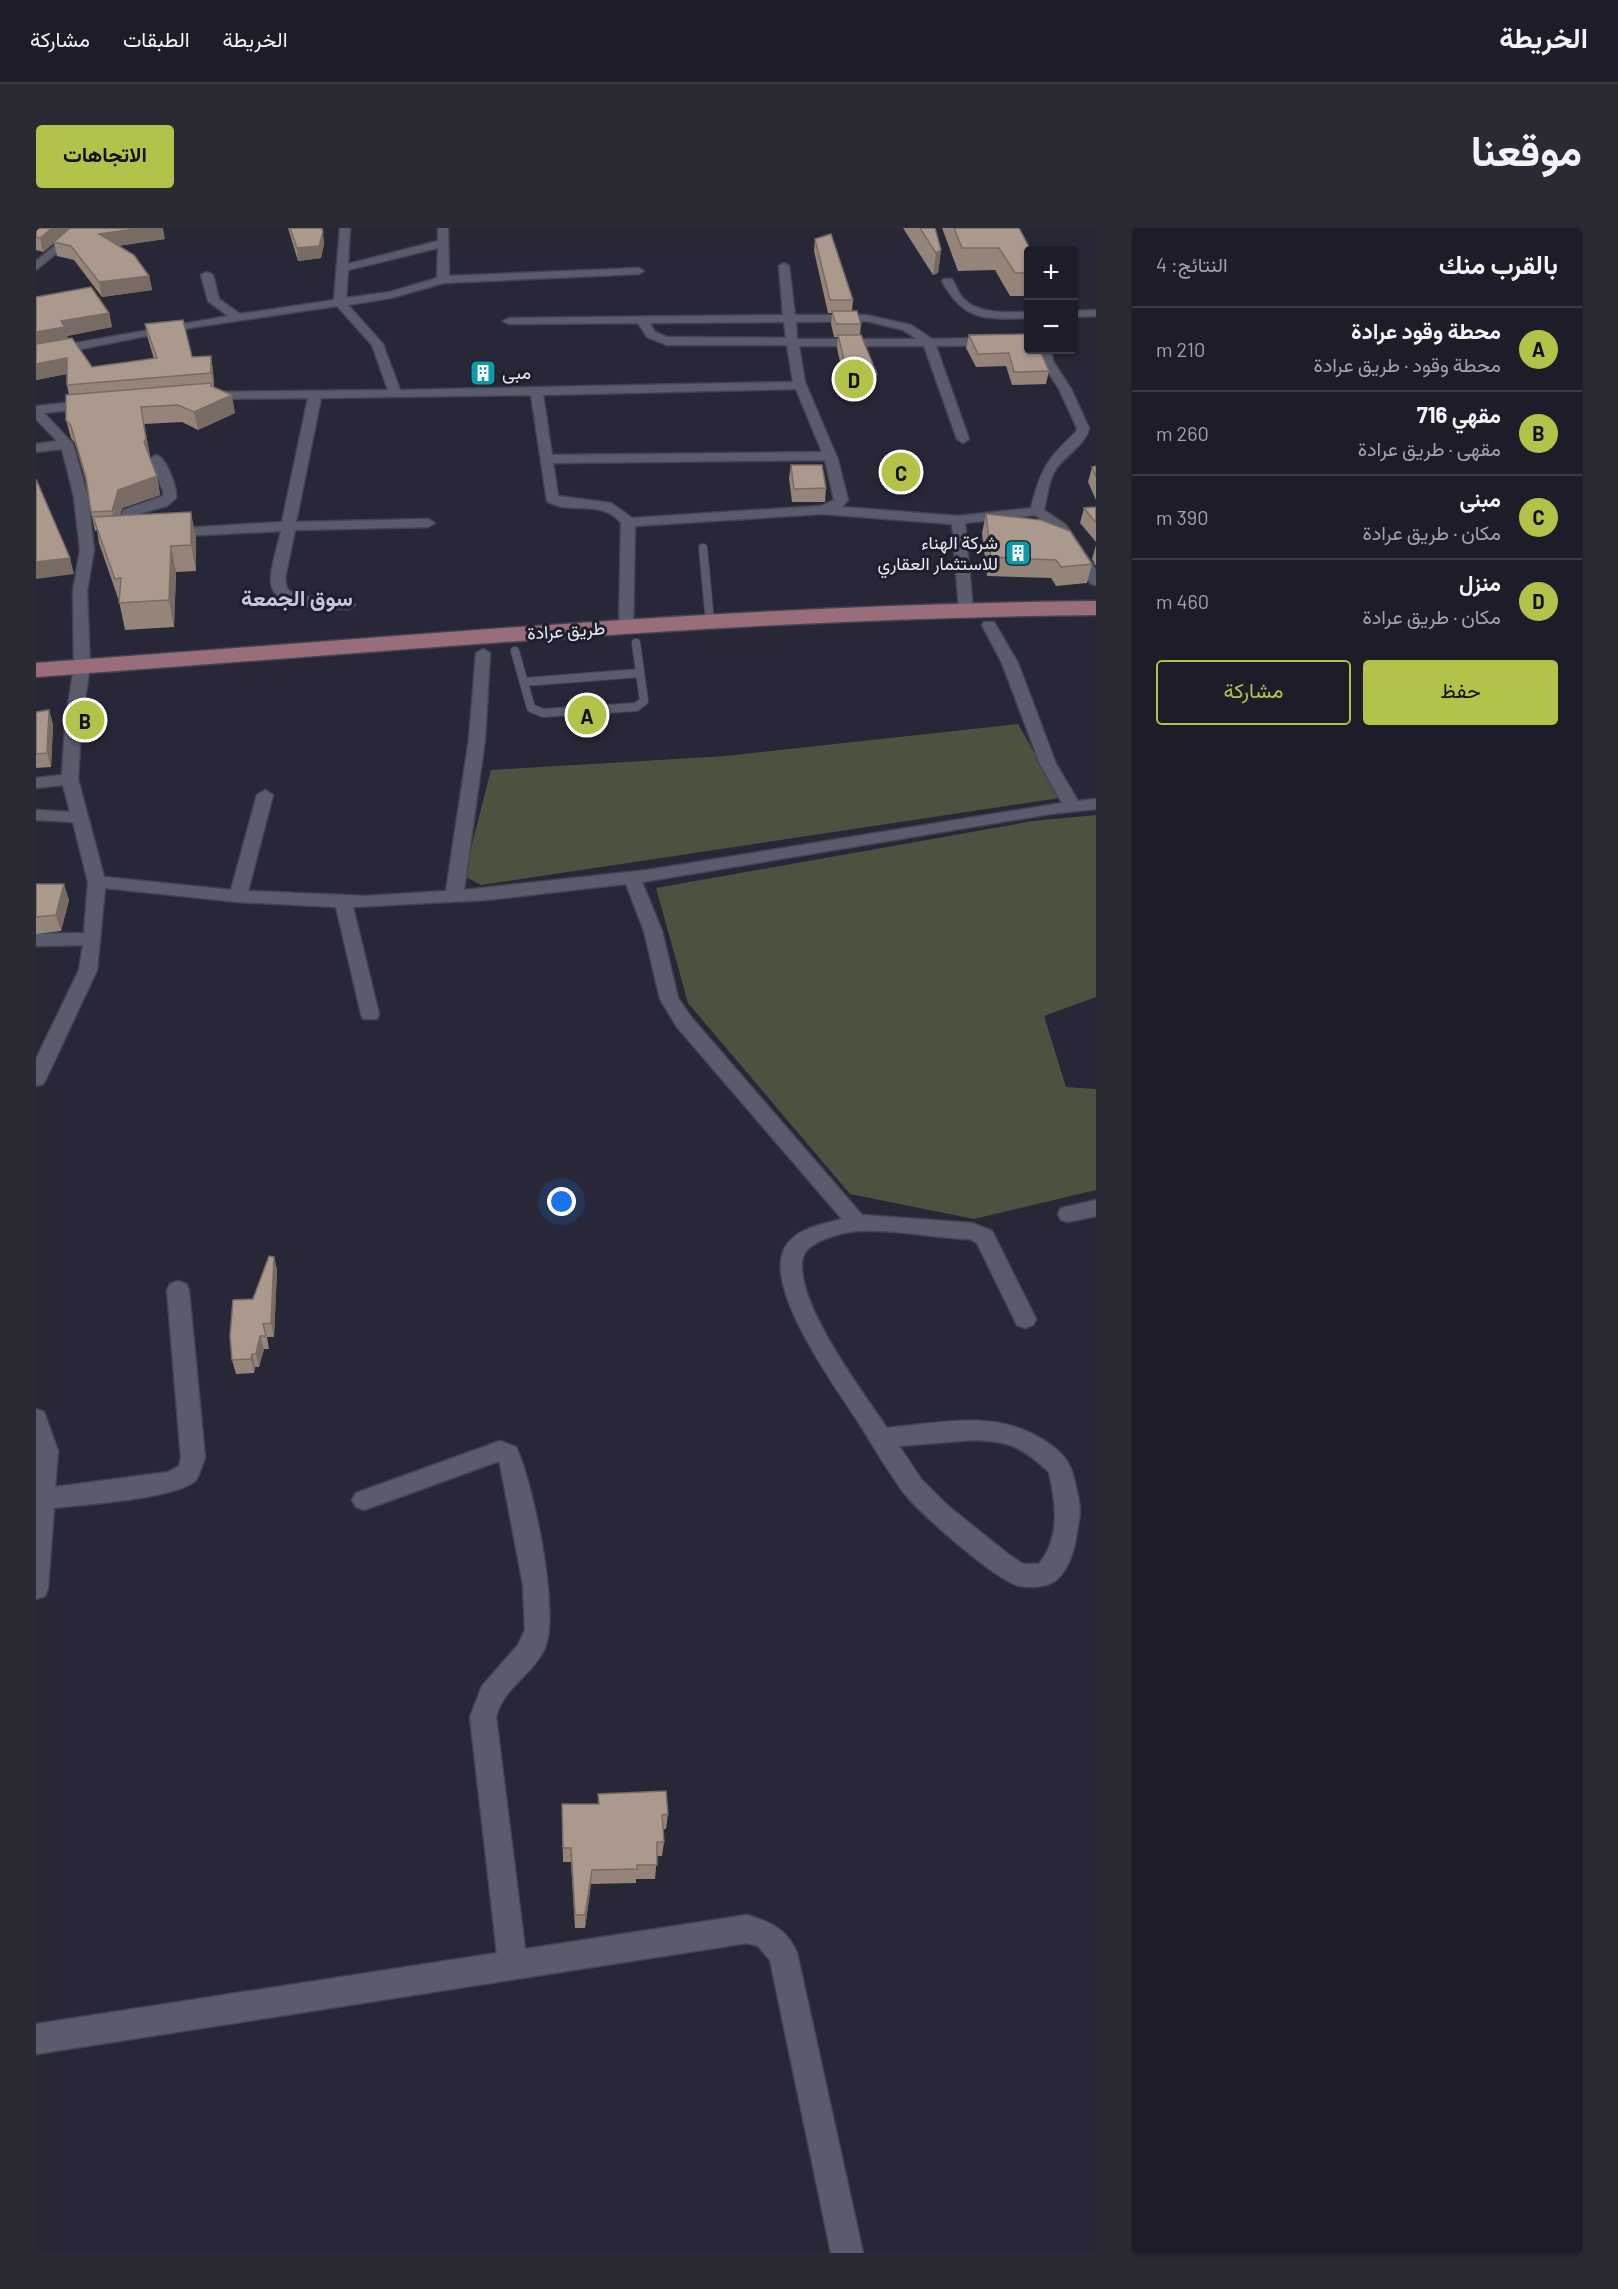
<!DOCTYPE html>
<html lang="ar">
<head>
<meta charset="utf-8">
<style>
	body { margin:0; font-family:Barlow,Vazirmatn,sans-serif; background:#2a2a35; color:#f1f3f6; direction:rtl }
	.controls { position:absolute; right:18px; top:18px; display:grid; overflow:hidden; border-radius:6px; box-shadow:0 2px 4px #0004 }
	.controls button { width:54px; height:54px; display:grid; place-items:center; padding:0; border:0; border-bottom:2px solid #3b3b46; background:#1d1d29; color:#f1f3f6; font:30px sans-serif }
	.you { position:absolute; left:526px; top:974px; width:21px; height:21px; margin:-15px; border:4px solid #fff; border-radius:50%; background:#1a73e8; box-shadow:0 0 0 9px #1a73e833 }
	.badge { display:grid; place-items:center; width:39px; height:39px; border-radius:50%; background:#b5c249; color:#111; font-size:20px; font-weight:700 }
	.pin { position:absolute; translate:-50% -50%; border:3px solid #fff; box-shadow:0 2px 6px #0006 }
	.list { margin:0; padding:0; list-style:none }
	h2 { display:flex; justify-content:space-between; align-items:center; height:78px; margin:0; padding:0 24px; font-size:26px }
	h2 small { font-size:20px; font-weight:400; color:#a0a2a8 }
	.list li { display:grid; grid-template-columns:39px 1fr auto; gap:18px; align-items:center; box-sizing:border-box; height:84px; padding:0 24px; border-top:2px solid #3b3b46 }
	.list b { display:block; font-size:22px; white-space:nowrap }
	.list p { margin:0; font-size:20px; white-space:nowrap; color:#a0a2a8 }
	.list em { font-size:20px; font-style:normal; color:#a0a2a8 }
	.actions { display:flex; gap:12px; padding:18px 24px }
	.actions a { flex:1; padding:14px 0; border:2px solid #b5c249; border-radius:6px; text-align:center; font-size:21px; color:#b5c249 }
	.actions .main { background:#b5c249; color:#111 }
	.map { position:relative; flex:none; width:1060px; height:2025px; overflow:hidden; direction:ltr; border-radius:6px }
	header { display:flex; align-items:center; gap:36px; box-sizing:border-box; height:84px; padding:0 30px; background:#1d1d29; border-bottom:2px solid #3b3b46 }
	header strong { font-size:28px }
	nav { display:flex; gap:33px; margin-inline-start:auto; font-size:21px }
	.intro { display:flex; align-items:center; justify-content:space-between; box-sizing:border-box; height:144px; padding:0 36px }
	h1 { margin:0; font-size:42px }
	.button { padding:15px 27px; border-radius:6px; background:#b5c249; color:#111; font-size:21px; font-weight:700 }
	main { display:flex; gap:36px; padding:0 36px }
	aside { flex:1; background:#1d1d29; border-radius:6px; box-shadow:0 2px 4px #0004 }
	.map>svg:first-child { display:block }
</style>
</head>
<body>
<header>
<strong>الخريطة</strong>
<nav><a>الخريطة</a><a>الطبقات</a><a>مشاركة</a></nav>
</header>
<div class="intro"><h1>موقعنا</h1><a class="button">الاتجاهات</a></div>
<main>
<aside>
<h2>بالقرب منك<small>النتائج: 4</small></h2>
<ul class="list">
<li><span class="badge">A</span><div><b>محطة وقود عرادة</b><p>محطة وقود · طريق عرادة</p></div><em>210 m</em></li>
<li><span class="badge">B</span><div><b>مقهي 716</b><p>مقهى · طريق عرادة</p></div><em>260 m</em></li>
<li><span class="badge">C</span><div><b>مبنى</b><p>مكان · طريق عرادة</p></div><em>390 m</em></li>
<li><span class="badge">D</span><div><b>منزل</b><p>مكان · طريق عرادة</p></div><em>460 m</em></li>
</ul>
<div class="actions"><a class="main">حفظ</a><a>مشاركة</a></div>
</aside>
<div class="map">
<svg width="1060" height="2025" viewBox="0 0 1060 2025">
	<rect width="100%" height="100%" fill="#272737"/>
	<path fill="#4c5240" d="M982,496L1024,570L445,657L428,648L455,542L690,528Z
		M1060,587V769L1008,788L1030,859L1060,861V962L938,991L814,966L652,775L620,660L997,593Z"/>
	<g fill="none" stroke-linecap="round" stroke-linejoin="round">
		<g stroke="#444451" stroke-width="10">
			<path id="lane" d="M667,320L674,394
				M479,423L495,480L507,485L600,479L608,473L600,415
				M488,454L604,445"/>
		</g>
		<g stroke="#444451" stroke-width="3">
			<path id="street" d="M40,0H51L0,42V33Z
				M304,0H314L312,36L402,13V0H412L413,48L603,40L608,43L603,46L408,55L355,70L312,77L347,116L364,162L757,154L751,117H631L611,109L602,95L473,96L467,93L473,90L747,87L743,38L748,35L753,38L759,87H830L875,97L896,111L993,109V117L900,118L933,211L927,215L921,211L888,118H763L769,154L802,232L812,272L806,279L922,288L995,280C1005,241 1011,231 1040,204L1041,200L1023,161L1005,133L1003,122H1015L1017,133L1035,161L1053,200C1050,217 1026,229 1018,244C1012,255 1011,270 1008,282L1030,297L1060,342V357L1055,356L1018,300L999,287L929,295L937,381L930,385L923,381L916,296L786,286L599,298L597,399L590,403L583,399L585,295C565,270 534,288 511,273L495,167L285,170L260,294L392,291L399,295L392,299L259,302L249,350L251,361C269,376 307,364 319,377L312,381C288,379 232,384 235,349C236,333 242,318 245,303L131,309L124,305L131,301L246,294L272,170L168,171L164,170V164L352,162L336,117L301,78L140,102L0,130V122L192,88L172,73L165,47L171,44L177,47L183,71L204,86L298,72ZM402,20L401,50L354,64L310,70L312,42ZM830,93L867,102L881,111H761L760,94ZM748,94L750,110L631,109L619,104L614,95ZM760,161L786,224L516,227L507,167ZM789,232L798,272L785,278L596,290L575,275L522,268L517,235Z
				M908,51H916C920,57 922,66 928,71C943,87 973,84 993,84V90C950,91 928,94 906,53Z
				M1060,82V88L1038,89V83Z
				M59,172L63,173V179L8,185L37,216L52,269L58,322L51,363L54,438L45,497L42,551L68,649L195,662L221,567L229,562L237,567L212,663L330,668L410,663L433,511L440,425L447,421L454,425L449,511L428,662L612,642L1026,575L1004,536L966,435L946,397L948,394H958L982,435L1020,536L1042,573L1060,571V581L1014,586L606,654L626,703L642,770L655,789L826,987L936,995L956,1003L1000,1091L997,1097L989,1100L981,1097L941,1015L934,1011C897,1010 860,1001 823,1003C808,1004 772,1012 767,1029C756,1071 827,1164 851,1200C906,1195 960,1181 1009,1213C1027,1225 1035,1234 1039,1255C1042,1268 1045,1278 1043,1291C1040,1311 1037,1339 1019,1353C1010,1359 995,1360 984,1358C960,1353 884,1285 868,1265C851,1242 836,1216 821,1192C799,1158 729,1062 748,1022C758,1000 785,997 806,991L641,799L624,771L608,703L590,656L450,672L317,679L343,786L341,791H327L325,786L300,679L202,674L69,660L61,742L10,851L7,856L0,858V831L43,742L47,717L0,718V706L48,705L52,654L37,594L0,592V582L34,584L27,557L0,560V550L26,547L29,497L38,438L37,363L44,322L38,269L26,221L0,224V216L21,213L0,191V178ZM937,1212C974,1213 986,1219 1013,1244C1020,1276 1025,1309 1003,1336H987L972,1326L912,1278L885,1251L863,1218Z
				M120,227C131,230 141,259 140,270L131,278L98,287L93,310H83L81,307L87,282L127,268V263L114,231Z
				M1060,972V988L1032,994L1025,992L1022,986L1025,980Z
				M142,1053L150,1056L153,1062L169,1230C166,1237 164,1246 160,1252C141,1271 48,1276 18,1280L12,1360L9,1368L0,1371V1181L8,1184L22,1223L19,1259L132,1244L143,1238L145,1230L131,1062L134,1056Z
				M464,1213L480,1219C497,1254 525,1388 508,1422C495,1448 467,1460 460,1489L489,1721L711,1687C734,1694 751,1701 761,1725L827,2025H795L734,1732L722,1718L711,1715L0,1826V1796L461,1725L434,1489L446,1458L482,1417L489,1402L487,1357L464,1236L463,1233L328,1282L320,1279L316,1272L320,1265Z"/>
		</g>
		<g stroke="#444451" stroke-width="3">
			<path id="primary" d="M1060,373V387C706,390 353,424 0,449V435C353,410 706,376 1060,373Z"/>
		</g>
		<use href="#lane" stroke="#5a5b6d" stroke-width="8"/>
		<use href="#street" fill="#5a5b6d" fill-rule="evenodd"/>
		<use href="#primary" fill="#996d7a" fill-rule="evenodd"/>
	</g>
	<path fill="#948479" d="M0,0L129,11L82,18L113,48L116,62L66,69L38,32L21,28L18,15L7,24L0,22Z
		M252,0H286L288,16L285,30L262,33Z
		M867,0H899L905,22L902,45L897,47Z
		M906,0H983L993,22V68H974L959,42L922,43Z
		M779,11L817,72L816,83L825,96L824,107L841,146L839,159L810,161L801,120L802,109H798L795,96L796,85H792L778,23Z
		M0,69L73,85L76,99L31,108L32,110L56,139L118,131L112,111L109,96L156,129L175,128L177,143L178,159L199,185L162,202L146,194L108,196L114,229L121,248L124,267L86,280L84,287L160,310V343L140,344L138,399L89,402L83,373L63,315L61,302L59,303L55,284L51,257L39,215L35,210L30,192L33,167L31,157V146L0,152Z
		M933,107L1013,143L1010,156L976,157L970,138L940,139L930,120Z
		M755,237L790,260L789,274H756L753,250Z
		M1060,238V272L1052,254L1056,239Z
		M1060,279V314L1044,295L1048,280Z
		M950,286L1056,336L1051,355L1020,358L1015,350L951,348L946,305Z
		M1060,317V338L1056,331Z
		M13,482L17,497L15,539L0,540V484Z
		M0,656L33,672L25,703L0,706Z
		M238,1029L241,1042L238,1109H231L233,1121H228L223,1139H219L218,1145L200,1146L196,1132L217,1071Z
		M562,1566L632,1586L630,1601H627L628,1614L626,1628H621L619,1651H600V1655L555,1656L549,1700H539L535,1634H527L526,1576H562Z"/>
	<path fill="#786b63" d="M16,0H36L18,14V15L7,24L4,10Z
		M106,0H127L129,11L65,20L63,6Z
		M287,4L288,16L285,30L262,33L261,20Z
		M905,22L902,45L897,47L900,25Z
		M113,48L116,62L66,69L63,54Z
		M73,85L76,99L31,108L32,114L0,120V104L25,93Z
		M175,128L177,143L178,160L175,145Z
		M31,130L34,145L0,152V136Z
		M196,167L199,185L162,202L158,184Z
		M105,179L114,228L108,214Z
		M121,248L124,267L86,280L80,301L76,283L82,262Z
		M155,284L160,310V343L155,317Z
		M135,318L140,344L138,399L133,372Z
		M34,330L38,346L0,351V334Z
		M13,482L17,497L15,539L11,525Z
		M28,656L33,672L25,703L20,687Z
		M238,1029L241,1042L238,1109L235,1095Z
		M224,1108L228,1121L223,1139L220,1126Z
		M216,1126L219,1139L218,1145L215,1131Z
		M556,1642L555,1656L549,1700V1687Z"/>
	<path fill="#ac998d" stroke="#786b63" stroke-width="1.5" d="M0,0H16L4,10L0,9Z
		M34,0H106L63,6L98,27L113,48L63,54L35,18L18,14Z
		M254,0H286L287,4L283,18L261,20Z
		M884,0H899L905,22L900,25Z
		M918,0H983L993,19L994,22H993V45H979L963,20H926Z
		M795,6L817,72H794L779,11Z
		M55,59L73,85L25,93L29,99L0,104V69Z
		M796,83H821L825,96H800Z
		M147,92L156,129L175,128V145L31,157V130L0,136V116L36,110L56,139L121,130L109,96Z
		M993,106V122H1004L1013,143L978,144L973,125L942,126L933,107Z
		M802,107H825L841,146L812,148Z
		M175,155V158L196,167L158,184L142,177L105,179L110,211L108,214L121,248L82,262L76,283L55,284L50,250L35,198L30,192V167Z
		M755,237H786L790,260L758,261Z
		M1060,238V249L1056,239Z
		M0,251L34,330L0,334Z
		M1060,279V295L1048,280Z
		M155,284V317L135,318L133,372L83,375L85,350L79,351L57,289Z
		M950,286L1005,292L1034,303L1056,336L1025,339L1020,332L955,329Z
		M13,482L11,525L0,526V484Z
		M0,656H28L20,687L0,689Z
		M233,1028L238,1029L235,1095L227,1096L230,1108H224L220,1126H216L215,1131L196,1132L194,1108L197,1072L217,1071Z
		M630,1563L632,1586L626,1587L628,1614H621V1637H601V1641L556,1642L549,1687H539L535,1620H527L526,1576H563L562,1566Z"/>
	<defs>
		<g id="building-square" transform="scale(1.35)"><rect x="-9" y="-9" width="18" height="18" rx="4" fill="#0f9aa8" stroke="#1e1e2d"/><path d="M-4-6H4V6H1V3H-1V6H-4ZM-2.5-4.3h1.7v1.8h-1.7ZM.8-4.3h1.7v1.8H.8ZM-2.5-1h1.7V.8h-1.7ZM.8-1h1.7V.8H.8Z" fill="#fff"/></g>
	</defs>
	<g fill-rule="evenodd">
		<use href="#building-square" x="447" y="145"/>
		<use href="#building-square" x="982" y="325"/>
	</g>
	<g text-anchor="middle" stroke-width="6" stroke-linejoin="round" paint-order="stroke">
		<g font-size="18" fill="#e9e9f4" stroke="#1e1e2d" text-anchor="start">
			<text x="466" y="151">مبى</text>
			<text x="962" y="321" text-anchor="end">شركة الهناء<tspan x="962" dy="21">للاستثمار العقاري</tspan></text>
		</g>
		<g font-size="18" fill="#e9e9f4" stroke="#1e1e2d">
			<text transform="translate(530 403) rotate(-4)" y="6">طريق عرادة</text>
		</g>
		<g font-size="22" font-weight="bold" fill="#c6c6db" stroke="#1e1e2d">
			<text x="261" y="378">سوق الجمعة</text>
		</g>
	</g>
</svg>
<div class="controls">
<button>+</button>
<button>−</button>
</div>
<div class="you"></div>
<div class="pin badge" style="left:551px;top:487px">A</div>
<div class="pin badge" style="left:49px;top:492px">B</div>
<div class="pin badge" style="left:865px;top:244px">C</div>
<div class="pin badge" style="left:818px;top:151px">D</div>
</div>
</main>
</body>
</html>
